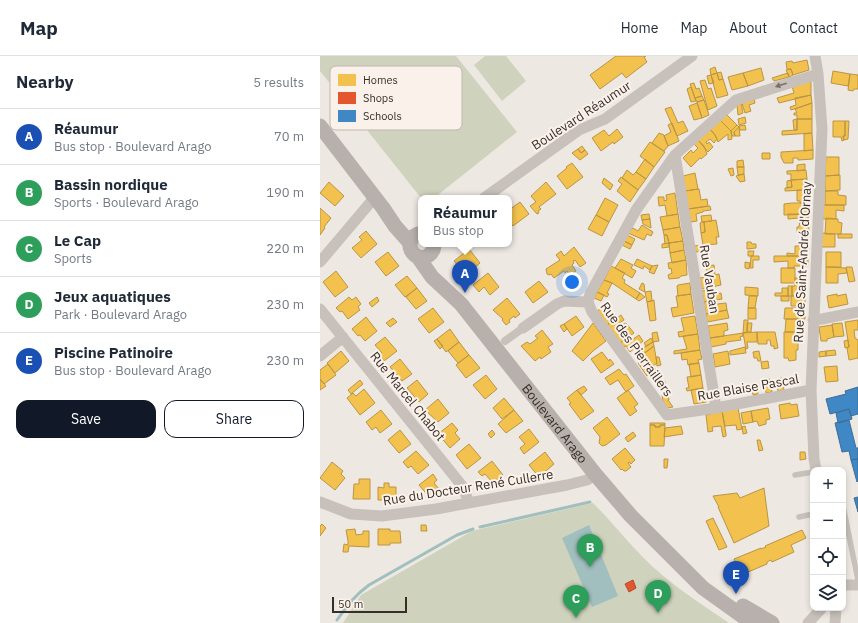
<!DOCTYPE html>
<html lang="en">
<head>
<meta charset="utf-8">
<style>
	body { margin:0; font-family:"IBM Plex Sans",sans-serif; background:#f6f6f7; color:#1f2937 }
	.controls { position:absolute; right:12px; bottom:12px; display:grid; overflow:hidden; border-radius:8px; box-shadow:0 2px 6px #0003 }
	.controls button { width:36px; height:36px; display:grid; place-items:center; padding:0; border:0; border-bottom:1px solid #e0e1e3; background:#fff; color:#1f2937; font:20px sans-serif }
	.scale { position:absolute; left:12px; bottom:10px; width:75px; box-sizing:border-box; padding-left:4px; border:2px solid #382e29; border-top:0; font-size:11px; line-height:14px; white-space:nowrap; color:#382e29; -webkit-text-stroke:3px #faf2ea; paint-order:stroke }
	.you { position:absolute; left:252px; top:226px; width:14px; height:14px; margin:-10px; border:3px solid #fff; border-radius:50%; background:#1a73e8; box-shadow:0 0 0 6px #1a73e833 }
	.badge { display:grid; place-items:center; width:26px; height:26px; border-radius:50%; background:#111827; color:#fff; font-size:13px; font-weight:700 }
	.pin { position:absolute; translate:-50% -33px; filter:drop-shadow(0 1px 2px #0008) }
	.pin::after { content:''; position:absolute; top:21px; width:14px; height:12px; background:inherit; clip-path:polygon(0 0,100% 0,50% 100%) }
	.popup { position:absolute; left:98px; top:139px; width:94px; height:52px; box-sizing:border-box; display:grid; place-content:center; border-radius:8px; background:#fff; filter:drop-shadow(0 1px 3px #0005); font-size:13px; white-space:nowrap; color:#747a83 }
	.popup b { font-size:15px; color:#1f2937 }
	.popup::after { content:''; position:absolute; left:50%; top:100%; margin-left:-8px; border:8px solid transparent; border-top-color:#fff }
	.list { margin:0; padding:0; list-style:none }
	h2 { display:flex; justify-content:space-between; align-items:center; height:52px; margin:0; padding:0 16px; font-size:17px }
	h2 small { font-size:13px; font-weight:400; color:#747a83 }
	.list li { display:grid; grid-template-columns:26px 1fr auto; gap:12px; align-items:center; box-sizing:border-box; height:56px; padding:0 16px; border-top:1px solid #e0e1e3 }
	.list b { display:block; font-size:15px; white-space:nowrap }
	.list p { margin:0; font-size:13px; white-space:nowrap; color:#747a83 }
	.list em { font-size:13px; font-style:normal; color:#747a83 }
	.actions { display:flex; gap:8px; padding:12px 16px }
	.actions a { flex:1; padding:9px 0; border:1px solid #111827; border-radius:12px; text-align:center; font-size:14px; color:#111827 }
	.actions .main { background:#111827; color:#fff }
	.icon { flex:none; width:22px; height:22px; fill:none; stroke:currentColor; stroke-width:2; stroke-linecap:round; stroke-linejoin:round }
	.map { position:relative; flex:none; width:538px; height:567px; overflow:hidden }
	header { display:flex; align-items:center; gap:24px; box-sizing:border-box; height:56px; padding:0 20px; background:#fff; border-bottom:1px solid #e0e1e3 }
	header strong { font-size:19px }
	nav { display:flex; gap:22px; margin-inline-start:auto; font-size:14px }
	main { display:flex }
	aside { flex:1; background:#fff }
	.map>svg:first-child { display:block }
</style>
</head>
<body>
<header>
<strong>Map</strong>
<nav><a>Home</a><a>Map</a><a>About</a><a>Contact</a></nav>
</header>
<main>
<aside>
<h2>Nearby<small>5 results</small></h2>
<ul class="list">
<li><span class="badge" style="background:#1a4fb4">A</span><div><b>Réaumur</b><p>Bus stop · Boulevard Arago</p></div><em>70 m</em></li>
<li><span class="badge" style="background:#2e9e5b">B</span><div><b>Bassin nordique</b><p>Sports · Boulevard Arago</p></div><em>190 m</em></li>
<li><span class="badge" style="background:#2e9e5b">C</span><div><b>Le Cap</b><p>Sports</p></div><em>220 m</em></li>
<li><span class="badge" style="background:#2e9e5b">D</span><div><b>Jeux aquatiques</b><p>Park · Boulevard Arago</p></div><em>230 m</em></li>
<li><span class="badge" style="background:#1a4fb4">E</span><div><b>Piscine Patinoire</b><p>Bus stop · Boulevard Arago</p></div><em>230 m</em></li>
</ul>
<div class="actions"><a class="main">Save</a><a>Share</a></div>
</aside>
<div class="map">
<svg width="538" height="567" viewBox="0 0 538 567">
	<rect width="100%" height="100%" fill="#eee8e2"/>
	<path fill="#cfd3bd" d="M0,0H136L197,76L114,142H101L0,15Z
		M165,0H186L206,25L182,45L154,9Z
		M273,447C296,470 316,497 341,518C362,536 386,551 409,567H23L41,539L152,475Z"/>
	<path fill="#a0bfbe" d="M269,469L298,540L272,551L242,482Z"/>
	<path fill="#f2c14e" stroke="#ba9543" d="M296,0H326L324,1L327,6L306,22L302,17L280,33L270,19Z
		M487,4L489,14L473,19L471,13H467L466,6L472,5L473,7Z
		M395,11L397,17L391,19L390,13Z
		M441,12L444,24L428,30L423,17Z
		M471,13L473,19L469,21L466,14Z
		M513,15L530,18L528,30L511,27Z
		M401,16L403,23L399,24L397,17Z
		M397,17L399,24L403,23L408,39L397,42L391,19Z
		M423,17L428,30L412,34L408,21Z
		M468,17L469,21L454,25L452,22Z
		M530,18L538,19V33H534L533,35L528,34Z
		M391,19L394,27L389,28L387,20Z
		M385,24L388,33L391,32L397,50L388,54L380,25Z
		M491,24V39L459,47L457,42L474,37L472,30Z
		M374,27L376,33L379,32L382,40L375,42L370,28Z
		M371,31L376,45L371,46L367,33Z
		M491,39L492,47L471,54L470,51L476,49L475,42Z
		M382,40L384,44L377,46L375,42Z
		M434,43L435,47L429,49L431,55L425,57L422,47Z
		M384,44L389,59L382,62L377,46Z
		M377,47L382,62L374,64L369,50Z
		M421,47L423,57L418,59L417,49Z
		M492,47V63H477V59H474V57H477L475,53Z
		M351,51L358,67L363,65L368,75L357,80L345,53Z
		M406,58L417,69L411,75L400,64Z
		M425,61L426,67L419,69L418,63Z
		M477,63V74H474L473,64Z
		M477,63H492V77L462,79V75L477,74Z
		M400,64L411,75L412,83L408,84V78L398,86L395,79L390,73Z
		M513,65H525V80H523L524,84L522,85L521,81H513Z
		M525,65H529L528,83L524,84L523,80H525Z
		M352,67L359,85L348,90L344,80L351,76L348,69Z
		M417,69L419,71L414,76L415,80H412L411,75Z
		M425,69L426,74H420L419,70Z
		M419,71L420,80H415L414,76Z
		M297,73L303,81L294,88L293,86L281,95L272,82L284,74L289,80Z
		M390,73L395,79L397,83L394,87L390,83L386,86L387,88L389,86L393,91L388,96L378,84Z
		M339,77L344,79L348,90L344,95L332,87Z
		M492,77L493,94L484,95V78Z
		M378,84L384,90L387,98L381,103L380,102L371,111L363,102L371,94L373,97L378,92L374,88Z
		M330,86L345,96L334,111L320,100Z
		M262,90L265,94L261,97L258,93Z
		M258,93L261,97L265,94L268,98L260,104L252,97Z
		M493,94V103L478,104V102H473V107H464L461,101V96Z
		M442,97H450V103H442Z
		M506,101H519V119L505,120Z
		M325,103L334,111L326,123L316,116Z
		M423,104L424,111H417V105Z
		M252,107L263,121L247,133L237,120L247,112L246,111Z
		M485,108V114L477,115V109Z
		M417,111H424V118L418,119Z
		M413,112L414,119L411,120L408,113Z
		M307,114L313,119L316,116L326,123L318,134L302,122Z
		M486,114L487,123L471,124V118H467V115Z
		M375,117L378,133L365,135L363,120Z
		M424,118L425,125L420,126L416,120Z
		M520,119V134L505,135V120Z
		M301,121L318,134L310,146L297,135L302,128L298,125Z
		M284,122L293,129L290,134L282,127Z
		M487,123V134L465,135V132L472,131L471,124Z
		M471,124L472,131L467,132V125Z
		M9,126L24,140L15,150L0,137Z
		M226,126L236,138L219,151L221,153L218,155L219,157L217,158L210,150L216,146L211,140Z
		M379,133L381,144L387,143L388,150L368,153L365,135Z
		M477,134H490V147H480V145H477Z
		M505,135H518V139L526,140V149H505Z
		M355,137L358,158L347,160L345,149L339,150L338,141H344V145L347,144L346,139Z
		M285,142L298,149L289,166L276,159Z
		M200,146L209,158L193,170L189,164V154Z
		M472,147H490V158L464,159V148Z
		M503,149H524V155L516,154V163H503Z
		M390,150L391,154L383,155V156L376,158L377,165L371,166L368,153Z
		M0,152L11,162L4,171L5,172L0,179Z
		M329,158L330,163L322,164L321,159Z
		M358,158L360,171L343,174L340,161Z
		M468,158H488L489,177H477V171H479L480,162L468,163Z
		M276,159L289,166L282,180L268,173Z
		M391,159L392,165L382,166L381,160Z
		M506,162L518,163V166L522,167L521,178H505Z
		M330,163L331,172L323,168L322,164Z
		M396,164L399,181H396L397,188L383,189L381,177L385,176L384,166Z
		M382,166H384L385,176L381,177L380,167Z
		M322,169L333,176L331,180L327,178L324,184L308,177L313,172L318,175Z
		M360,171L363,185L349,187L347,179H344L343,174Z
		M46,175L57,188L41,202L32,192L42,184L39,181Z
		M502,177L515,178V191H501Z
		M518,178H532V182H518Z
		M307,179L315,183L312,189L304,185Z
		M344,179H347L349,187L345,188Z
		M304,185L312,189L310,193L302,189Z
		M363,185L364,194L350,197L349,187Z
		M427,186H431L432,188H436V192L427,193Z
		M349,187V191L342,192V188Z
		M383,189L384,195L376,196L374,190Z
		M475,190H489L488,200H467V197L475,198Z
		M254,191L266,207L260,211L255,204L253,205L254,207L252,209L256,215L250,219L247,215L245,217L244,215L234,222L231,218L229,219L227,218L226,213L240,204L236,199L241,195L244,200Z
		M149,193L160,207L146,219L134,205Z
		M364,194L366,204L352,207L350,197Z
		M428,195H434L433,200H428Z
		M68,196L79,210L66,220L55,206Z
		M506,196H521V211H506Z
		M431,200H439V204H433V212H430Z
		M454,200H488V210H474V212H468V205L454,206Z
		M301,203L313,209L311,212L316,215L312,222L295,212Z
		M317,203L332,210L330,214L324,210L323,213L314,209Z
		M366,204L367,219L361,220L359,222L349,223L348,219L352,217L351,212L349,213L348,207Z
		M425,206L430,207L429,213L425,212Z
		M338,209L334,218L329,216L332,210Z
		M394,209L395,219L388,220L386,210Z
		M291,210L305,217L302,222L305,224L304,227L320,237L316,243L292,227L284,224Z
		M506,211L526,212L527,217L518,218V227H506Z
		M526,211H532L535,225L529,226Z
		M461,212H475V227H461Z
		M16,215L28,231L15,241L3,226Z
		M168,217L179,231L170,239L164,231L159,236L153,229Z
		M399,218L401,229L382,233L380,222Z
		M87,220L97,232L85,241L75,229Z
		M475,222H486L485,240H472V230H475Z
		M284,224L292,227L287,237L289,238L287,241L277,236Z
		M219,225L228,236L213,247L205,236Z
		M322,227L324,228L325,236L319,233Z
		M370,227L371,238L358,240L357,230L358,229Z
		M468,230H472V240H468Z
		M425,231L438,232V240L425,239Z
		M97,232L107,245L96,253L86,241Z
		M462,232H468V240H455V237H462Z
		M394,233L395,238L401,237L402,243L384,246L382,235Z
		M331,235L332,245L327,246L325,236Z
		M277,236L284,239L281,245L274,242Z
		M320,237L325,241L319,245L316,243Z
		M371,238L374,257L353,261L351,252L358,251L356,240Z
		M517,238V240L526,238L528,248L509,252L507,240Z
		M429,240H437L435,252H428Z
		M461,240H469V245H461Z
		M471,240H485V250H471Z
		M29,241L32,244L36,241L41,248L38,251L40,254L28,263L22,255L20,256L16,252Z
		M57,241L59,245L52,251L49,247Z
		M187,242L200,258L195,262L194,260L189,264L190,266L186,269L182,264L183,263L173,254Z
		M334,244L336,264L330,265L327,246Z
		M396,244L397,248L406,247L407,254L386,258L384,246Z
		M287,248L297,261L287,269L277,255Z
		M113,252L124,266L109,277L98,263Z
		M428,252H436V263H428Z
		M465,252H485V263H464Z
		M407,254L409,262L387,266L386,258Z
		M301,259L304,264L299,267L300,270L306,267L314,277L300,287L287,269Z
		M256,260L264,271L252,280L244,268Z
		M375,260L378,278L359,281L358,276L364,275L361,262Z
		M46,261L57,275L45,285L40,279L38,280L32,273Z
		M73,262L77,266L70,271L66,267Z
		M466,263H479L478,276H465Z
		M424,264H428L427,276L423,277Z
		M538,264V274H534L535,282L538,284V302L529,304L527,292L529,291L525,266Z
		M273,267L286,285L273,295L263,305L252,295Z
		M407,267L408,274L404,275V280L390,282L388,270Z
		M427,267H432L431,276H427Z
		M522,267L524,280L514,281L512,268Z
		M244,268L247,273L244,276L240,270Z
		M512,269L514,281L507,283V285H501L499,271Z
		M130,273L139,286L126,296L117,283Z
		M222,274L233,288L228,291L231,296L221,303L220,301L215,305L201,290L207,286L210,288L218,282L215,280Z
		M337,276L339,285L333,286L332,277Z
		M437,276V286H427L428,292L426,293L423,277Z
		M437,276H455L458,292L454,293V290H451L450,284H447V288H438Z
		M464,276H478V294H476V304L469,305L468,302H464Z
		M423,277V280L420,281L421,284L406,286V288L391,291L390,282Z
		M378,278L380,294L354,298V295L367,293L363,280Z
		M319,279L323,285L310,296L306,290L304,291L300,287L309,280L312,284Z
		M65,281L77,295L64,305L60,299L62,297L55,289Z
		M331,282L333,286L326,290L324,287Z
		M117,283L123,290L120,293L114,285Z
		M528,284L529,291L525,292L524,285Z
		M139,286L149,299L138,307L128,295Z
		M333,286L334,290L318,302L315,297Z
		M334,290L337,307L333,310L336,314L327,320L318,307L321,305L318,302Z
		M425,291L426,297L410,299V295Z
		M380,294L382,303L378,304L379,307L368,309L367,303L362,304L361,297Z
		M515,294L516,299L506,300V295Z
		M21,295L29,305L15,317L7,307Z
		M408,295L410,308L395,311L393,298Z
		M439,295L441,305H438L437,302H434L433,296Z
		M506,295V300L499,301V296Z
		M282,296L289,305L290,303L294,308L281,317L271,303Z
		M149,299L160,312L146,322L136,309Z
		M336,301H339L341,309L337,310Z
		M80,303L92,318L82,325L70,311Z
		M448,305L449,312L442,313L441,306Z
		M379,307L381,319L371,321L369,308Z
		M8,308L16,319L4,328L0,323V314Z
		M517,310L518,325L506,326L504,311Z
		M299,313L304,319L306,318L314,330L306,336L298,324L290,329L285,322Z
		M166,319L177,333L165,343L153,329Z
		M381,319L383,332L367,335L366,332H369L367,321Z
		M462,322L464,334L458,335L456,323Z
		M0,323L6,330L0,334Z
		M450,323L452,336L446,337L444,324Z
		M40,324L43,328L31,338L28,334Z
		M97,324L108,338L99,346L87,332Z
		M345,325L347,332L341,333L340,326Z
		M264,330L267,334L261,339L257,334Z
		M437,330L438,338L433,339L432,331Z
		M383,332L386,346L374,348L371,334Z
		M44,333L55,347L40,359L27,342L33,337L36,340Z
		M257,334L274,355L261,364L249,348L251,347L247,342Z
		M308,334L318,348L314,351L317,355L310,360L297,342Z
		M348,338L349,344H348L353,351L347,352L343,345L342,339Z
		M184,342L194,354L182,363L173,352Z
		M118,343L129,357L118,366L105,354Z
		M470,347L471,349L477,348L479,360L461,363L459,349Z
		M418,352L422,373L417,374L416,369L405,370L402,355Z
		M448,352L450,363L446,364V368L439,370L437,365L433,366L431,355Z
		M61,354L72,368L60,377L56,371L52,374L46,366Z
		M194,354L203,365L186,377L178,368Z
		M402,355L406,378V380L403,381L401,370L392,371L393,375L388,376L386,359Z
		M431,355L433,366L423,368L421,357Z
		M287,361L300,378L286,389L282,390L279,387L280,381L273,372Z
		M132,367L138,374L135,377L140,383L130,392L118,378Z
		M330,367H345V369H340V371H335V369H330Z
		M330,369H335V371H340V369H345L344,390H330Z
		M361,370L363,378L344,381L345,372Z
		M425,370L427,377L423,378L422,371Z
		M209,373L219,386L204,398L200,392L205,388L199,381Z
		M80,374L91,388L79,397L68,384Z
		M172,374L175,378L171,382L168,378Z
		M313,376L316,380L308,386L305,382Z
		M437,384H440L443,394L439,395Z
		M149,388L161,402L147,413L136,399Z
		M305,392L315,404L311,408L309,406L308,407L311,411L306,415H304L302,413L301,414L292,403Z
		M96,395L109,409L98,418L91,410L88,412L83,406Z
		M225,396L234,408L219,421L209,409Z
		M480,396H485L486,403L480,404Z
		M344,403H348L347,412H344Z
		M172,405L183,419L173,427L165,418L162,420L158,416Z
		M12,406L23,415L21,418L25,422L15,434L0,422Z
		M113,418L117,424L114,427L120,434L110,442L99,429Z
		M39,423H50V443H33L34,428H39Z
		M64,427H69V431H76V444H58V431L64,432Z
		M444,432L449,470L414,487L398,451H399L393,440L417,437L420,442Z
		M393,462L407,491L399,494L386,465Z
		M2,468L6,472L0,480V470Z
		M101,469H106L107,475H101Z
		M35,473L36,479L43,478V475H49V491L29,490L28,496H23L24,488L28,489V485L26,474Z
		M58,473H70V475H80L81,487H70V489H58Z
		M482,474L486,482L471,489L474,496L452,506L451,504L447,506V508L421,519L414,503L441,492V493L446,491L445,490Z"/>
	<path fill="#e4572e" stroke="#b04b2c" d="M313,524L316,532L309,536L305,528Z"/>
	<path fill="#3f88c5" stroke="#3d6d96" d="M538,331V358L531,360L529,353L510,358L506,343L526,338L525,335Z
		M529,353L532,363L518,367L516,357Z
		M529,364L536,392H538V403L531,404L529,395L522,396L515,367Z
		M538,403V425L537,426L531,404Z
		M538,441V456L534,442Z"/>
	<g fill="none" stroke-linecap="round" stroke-linejoin="round">
		<path stroke="#a0bfbe" stroke-width="3" d="M160,471L270,446
			M17,564C27,550 35,539 49,529L137,479L153,473"/>
		<path stroke="#c7c0bb" stroke-width="5.5" d="M475,419L493,416
			M523,450L538,524
			M479,461L493,458"/>
		<path stroke="#c7c0bb" stroke-width="8" d="M185,285L203,272"/>
		<path stroke="#c7c0bb" stroke-width="11" d="M495,0L498,18L502,73L491,334L494,403L496,414
			M355,99L396,352
			M164,142L259,74L285,63L372,0
			M0,206L55,141
			M0,253L143,431L149,447
			M493,264L502,263L538,256
			M203,272L237,248L244,245L268,246
			M0,300L23,281
			M491,334L396,352L347,359L272,256L268,246L270,238L316,154L355,99L416,44L498,18
			M0,446L31,458L62,460L116,453L247,429L267,424L275,418
			M523,529H538
			M488,567L502,552
			M515,567L516,552"/>
		<g stroke="#b7b0ac" stroke-width="15">
			<path d="M0,70L63,152L75,170L90,187"/>
			<path d="M101,177C79,182 94,210 109,199C113,196 114,193 114,188"/>
			<path id="s1" d="M98,201L112,221L141,248L275,418L311,460L383,532L432,567"/>
			<path d="M423,550L452,567"/>
		</g>
	</g>
	<defs><path id="oneway-solid" d="M-6-.8H1V-3.2L6.5 0L1 3.2V.8H-6Z"/></defs>
	<use fill="#78706b" href="#oneway-solid" transform="translate(461 29) rotate(162)"/>
	<g text-anchor="middle" stroke-width="4" stroke-linejoin="round" paint-order="stroke">
		<g font-size="13" fill="#382e29" stroke="#faf2ea">
			<text transform="translate(261 59) rotate(-33)" y="5">Boulevard Réaumur</text>
			<text transform="translate(482 206) rotate(-87)" y="5">Rue de Saint-André d'Ornay</text>
			<text transform="translate(390 223) rotate(81)" y="5">Rue Vauban</text>
			<text transform="translate(317 293) rotate(54)" y="5">Rue des Pierraillers</text>
			<text transform="translate(428 331) rotate(-10)" y="5">Rue Blaise Pascal</text>
			<text transform="translate(88 340) rotate(51)" y="5">Rue Marcel Chabot</text>
			<text dy="5" stroke="none"><textPath href="#s1" startOffset="216">Boulevard Arago</textPath></text>
			<text transform="translate(148 431) rotate(-9)" y="5">Rue du Docteur René Cullerre</text>
		</g>
	</g>
	<rect x="10" y="10" width="132" height="64" rx="6" fill="#faf2ea" stroke="#c0b7b0" stroke-width="1"/>
	<rect x="18" y="18" width="18" height="12" fill="#f2c14e"/>
	<rect x="18" y="36" width="18" height="12" fill="#e4572e"/>
	<rect x="18" y="54" width="18" height="12" fill="#3f88c5"/>
	<g font-size="11" fill="#382e29">
		<text x="43" y="28">Homes</text>
		<text x="43" y="46">Shops</text>
		<text x="43" y="64">Schools</text>
	</g>
</svg>
<div class="controls">
<button>+</button>
<button>−</button>
<button><svg class="icon" aria-label="locate" viewBox="0 0 24 24"><circle cx="12" cy="12" r="6"/><path d="M12 2v4M12 18v4M2 12h4M18 12h4"/></svg></button>
<button><svg class="icon" aria-label="layers" viewBox="0 0 24 24"><path d="M12 4l9 5-9 5-9-5zM3 14l9 5 9-5"/></svg></button>
</div>
<div class="scale">50 m</div>
<div class="you"></div>
<div class="pin badge" style="left:145px;top:237px;background:#1a4fb4">A</div>
<div class="popup"><b>Réaumur</b>Bus stop</div>
<div class="pin badge" style="left:270px;top:511px;background:#2e9e5b">B</div>
<div class="pin badge" style="left:256px;top:562px;background:#2e9e5b">C</div>
<div class="pin badge" style="left:338px;top:557px;background:#2e9e5b">D</div>
<div class="pin badge" style="left:416px;top:538px;background:#1a4fb4">E</div>
</div>
</main>
</body>
</html>
